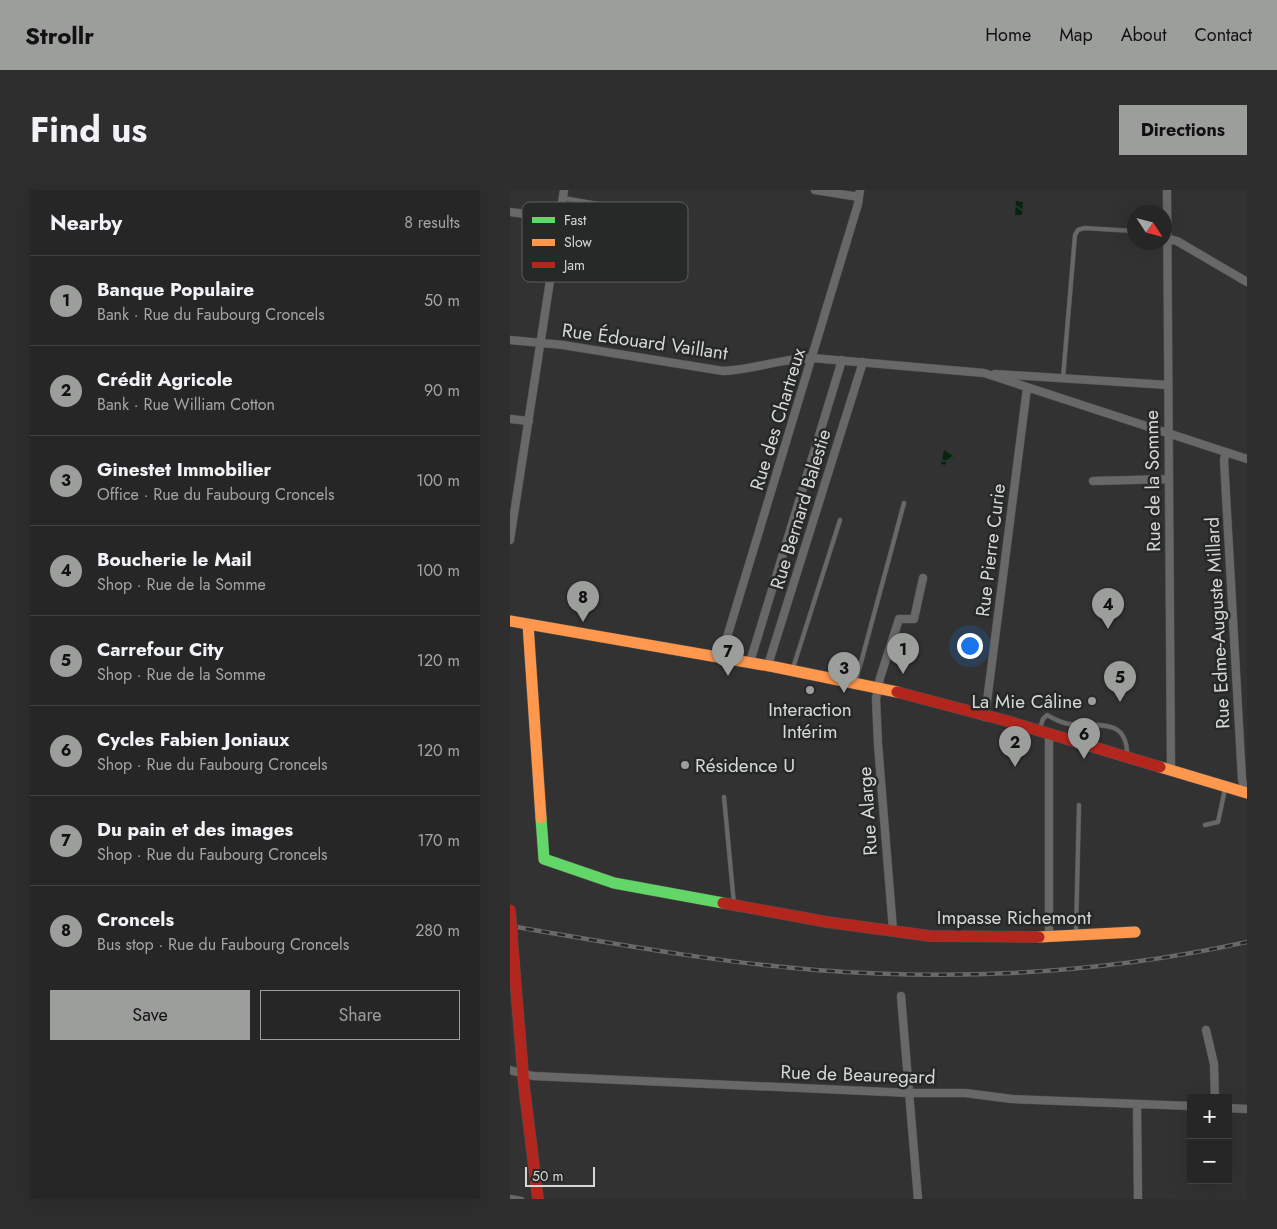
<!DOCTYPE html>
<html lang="en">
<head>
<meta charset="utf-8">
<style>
	body { margin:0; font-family:Jost,sans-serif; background:#2d2e2d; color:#f1f3f6 }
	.controls { position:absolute; right:15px; bottom:15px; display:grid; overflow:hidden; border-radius:0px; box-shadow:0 5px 20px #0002 }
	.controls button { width:45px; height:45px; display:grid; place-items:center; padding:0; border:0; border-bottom:1px solid #424342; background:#252625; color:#f1f3f6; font:25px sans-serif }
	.compass { position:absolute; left:617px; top:15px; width:45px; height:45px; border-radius:50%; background:#252625; box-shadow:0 5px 20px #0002; rotate:126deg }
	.scale { position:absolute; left:15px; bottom:12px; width:70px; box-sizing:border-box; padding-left:5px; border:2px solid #d6d8d6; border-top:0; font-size:14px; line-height:18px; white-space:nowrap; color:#d6d8d6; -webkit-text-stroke:4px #262927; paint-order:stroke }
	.you { position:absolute; left:459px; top:455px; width:18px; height:18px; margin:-12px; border:4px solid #fff; border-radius:50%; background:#1a73e8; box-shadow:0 0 0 8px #1a73e833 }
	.badge { display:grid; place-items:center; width:32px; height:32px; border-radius:50%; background:#9c9e9c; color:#111; font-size:16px; font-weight:700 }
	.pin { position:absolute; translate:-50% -41px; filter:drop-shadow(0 1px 2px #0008) }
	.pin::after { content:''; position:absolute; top:26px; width:18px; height:15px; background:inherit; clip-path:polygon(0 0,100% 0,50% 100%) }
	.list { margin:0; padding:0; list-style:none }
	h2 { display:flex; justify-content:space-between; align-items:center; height:65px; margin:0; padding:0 20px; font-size:21px }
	h2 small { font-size:16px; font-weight:400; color:#a3a5a7 }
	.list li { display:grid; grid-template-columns:32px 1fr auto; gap:15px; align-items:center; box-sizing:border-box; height:90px; padding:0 20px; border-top:1px solid #424342 }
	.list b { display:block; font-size:19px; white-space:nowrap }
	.list p { margin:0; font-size:16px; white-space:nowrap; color:#a3a5a7 }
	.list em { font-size:16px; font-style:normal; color:#a3a5a7 }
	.actions { display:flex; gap:10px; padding:15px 20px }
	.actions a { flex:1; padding:11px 0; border:1px solid #9c9e9c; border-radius:0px; text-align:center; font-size:18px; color:#9c9e9c }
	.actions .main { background:#9c9e9c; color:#111 }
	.map { position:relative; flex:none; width:737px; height:1009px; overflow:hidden; border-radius:0px }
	header { display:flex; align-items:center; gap:30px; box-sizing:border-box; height:70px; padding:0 25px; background:#9c9e9c; color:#111 }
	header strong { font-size:24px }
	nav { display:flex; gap:28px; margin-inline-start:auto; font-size:18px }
	.intro { display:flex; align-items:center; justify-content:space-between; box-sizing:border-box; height:120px; padding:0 30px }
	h1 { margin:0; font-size:35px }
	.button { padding:12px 22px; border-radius:0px; background:#9c9e9c; color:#111; font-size:18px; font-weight:700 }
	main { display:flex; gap:30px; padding:0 30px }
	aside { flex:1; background:#252625; border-radius:0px; box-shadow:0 5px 20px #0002 }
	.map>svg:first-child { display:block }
</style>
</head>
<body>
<header>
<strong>Strollr</strong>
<nav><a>Home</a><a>Map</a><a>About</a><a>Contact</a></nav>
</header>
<div class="intro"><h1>Find us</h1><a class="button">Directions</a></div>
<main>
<aside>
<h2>Nearby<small>8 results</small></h2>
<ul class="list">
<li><span class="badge">1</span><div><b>Banque Populaire</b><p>Bank · Rue du Faubourg Croncels</p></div><em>50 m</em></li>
<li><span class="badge">2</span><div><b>Crédit Agricole</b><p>Bank · Rue William Cotton</p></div><em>90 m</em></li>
<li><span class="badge">3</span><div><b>Ginestet Immobilier</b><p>Office · Rue du Faubourg Croncels</p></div><em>100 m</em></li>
<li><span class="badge">4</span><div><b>Boucherie le Mail</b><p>Shop · Rue de la Somme</p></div><em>100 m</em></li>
<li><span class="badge">5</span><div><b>Carrefour City</b><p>Shop · Rue de la Somme</p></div><em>120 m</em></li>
<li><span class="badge">6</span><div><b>Cycles Fabien Joniaux</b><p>Shop · Rue du Faubourg Croncels</p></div><em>120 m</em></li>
<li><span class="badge">7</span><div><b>Du pain et des images</b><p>Shop · Rue du Faubourg Croncels</p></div><em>170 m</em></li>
<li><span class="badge">8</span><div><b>Croncels</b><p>Bus stop · Rue du Faubourg Croncels</p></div><em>280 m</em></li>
</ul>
<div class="actions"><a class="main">Save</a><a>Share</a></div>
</aside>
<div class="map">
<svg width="737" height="1009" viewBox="0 0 737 1009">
	<defs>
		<pattern id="water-waves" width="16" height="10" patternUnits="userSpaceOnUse" patternTransform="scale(1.25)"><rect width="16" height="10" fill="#082310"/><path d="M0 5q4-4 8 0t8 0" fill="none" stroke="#2b4232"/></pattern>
	</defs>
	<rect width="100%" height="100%" fill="#313231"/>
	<path fill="url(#water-waves)" d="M506,11L513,12L512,25H505Z
		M434,260L445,267L437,270L435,275L431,274Z"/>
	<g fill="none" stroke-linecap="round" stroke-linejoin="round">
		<g stroke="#4f4f4f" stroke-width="5">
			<path id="lane" d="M53,8L157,26L153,48
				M553,188L565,45L568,40L574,38L624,41
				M283,478L330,330
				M346,491L394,313
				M530,538L533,529L537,525C544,529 551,533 559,534C585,537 618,526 617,566
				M214,607L224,714
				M695,635L708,632L715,599
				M566,743L569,615
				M0,1007L12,1009"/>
		</g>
		<g stroke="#4f4f4f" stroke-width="9">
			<path id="street" d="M305,0L349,7
				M657,0L661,581
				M0,22L50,29
				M656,48L667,51L737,92
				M0,150L53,155L213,181C244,180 272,168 302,168L474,183L737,269
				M485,184L658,195
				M0,229L19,231
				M716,262L714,270L732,589L735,603
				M583,291L658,289
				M0,350L54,0
				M211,467L348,14L350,0
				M240,472L332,170
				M258,475L353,172
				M475,527L517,198
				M383,740L368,554L366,509L370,488L389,429H404L413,388
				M539,747V546
				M391,806L408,1009
				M696,840L704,874L705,908
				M0,880L23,886L400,903H455L502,909L681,916
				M627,914L628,1009
				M718,918L737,919"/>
		</g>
		<g stroke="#4f4f4f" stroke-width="12">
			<path id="fast" d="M31,628L34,669L104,693L213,713"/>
		</g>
		<g stroke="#4f4f4f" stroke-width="12">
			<path id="slow" d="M0,431L265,477L387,502
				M18,434L31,628
				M650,577L737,603
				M529,747L625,742"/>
		</g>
		<g stroke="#4f4f4f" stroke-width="12">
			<path id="jam" d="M387,502L497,531L650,577
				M213,713L317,732L420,746L529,747
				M3,761L14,896L28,1009"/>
		</g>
		<use href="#lane" stroke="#676867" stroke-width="4"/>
		<use href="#street" stroke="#676867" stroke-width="8"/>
		<use href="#fast" stroke="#63d668" stroke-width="11"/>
		<use href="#slow" stroke="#ff974d" stroke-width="11"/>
		<use href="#jam" stroke="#b3261e" stroke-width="11"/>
		<g stroke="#686968" stroke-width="4.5">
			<path id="rail" d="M0,736C101,753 203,772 306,780C450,791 596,783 737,752"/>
		</g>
		<use href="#rail" stroke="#262927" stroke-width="2.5" stroke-dasharray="8" stroke-linecap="butt"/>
		<g stroke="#4f4f4f" stroke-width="12" stroke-linecap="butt">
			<path id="jam-bridge" d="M0,720L3,761"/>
		</g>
		<use href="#jam-bridge" stroke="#b3261e" stroke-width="11"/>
	</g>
	<g fill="#9c9e9c" stroke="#262927" stroke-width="2">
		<circle cx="300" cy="500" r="5"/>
		<circle cx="582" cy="511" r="5"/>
		<circle cx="175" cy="575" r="5"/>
	</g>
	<g text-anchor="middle" stroke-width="5" stroke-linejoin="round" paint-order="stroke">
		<g font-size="19" fill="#d6d8d6" stroke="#262927">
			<text transform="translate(135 151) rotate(8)" y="7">Rue Édouard Vaillant</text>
			<text transform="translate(267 229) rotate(-73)" y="7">Rue des Chartreux</text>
			<text transform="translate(642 291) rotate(-91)" y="7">Rue de la Somme</text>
			<text transform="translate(290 319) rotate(-73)" y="7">Rue Bernard Balestie</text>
			<text transform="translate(480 360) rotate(-83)" y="7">Rue Pierre Curie</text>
			<text transform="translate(707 433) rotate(-93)" y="7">Rue Edme-Auguste Millard</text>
			<text transform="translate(357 621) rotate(-94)" y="7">Rue Alarge</text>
			<text x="504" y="734">Impasse Richemont</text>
			<text transform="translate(348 884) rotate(2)" y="7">Rue de Beauregard</text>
		</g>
		<g font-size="19" fill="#d6d8d6" stroke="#262927" text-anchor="end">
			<text x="572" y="518">La Mie Câline</text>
			<text x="300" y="526" text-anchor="middle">Interaction<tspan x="300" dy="22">Intérim</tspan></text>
			<text x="185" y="582" text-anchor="start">Résidence U</text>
		</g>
	</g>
	<rect x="12" y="12" width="166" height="80" rx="8" fill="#262927" stroke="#5b5e5c" stroke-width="1"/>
	<rect x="22" y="27" width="23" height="6" fill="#63d668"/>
	<rect x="22" y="49" width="23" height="7" fill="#ff974d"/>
	<rect x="22" y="72" width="23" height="6" fill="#b3261e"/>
	<g font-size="14" fill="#d6d8d6">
		<text x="54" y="35">Fast</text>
		<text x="54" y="57">Slow</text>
		<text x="54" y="80">Jam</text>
	</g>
</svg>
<div class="controls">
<button>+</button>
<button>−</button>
</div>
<svg class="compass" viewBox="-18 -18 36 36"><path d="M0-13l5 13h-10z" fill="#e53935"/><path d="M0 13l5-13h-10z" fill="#a3a5a7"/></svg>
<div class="scale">50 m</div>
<div class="you"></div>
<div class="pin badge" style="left:393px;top:484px">1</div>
<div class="pin badge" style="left:505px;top:577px">2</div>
<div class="pin badge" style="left:334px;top:503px">3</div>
<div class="pin badge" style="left:598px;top:439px">4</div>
<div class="pin badge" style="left:610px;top:512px">5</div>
<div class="pin badge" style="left:574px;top:569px">6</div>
<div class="pin badge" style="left:218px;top:486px">7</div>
<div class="pin badge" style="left:73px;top:432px">8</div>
</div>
</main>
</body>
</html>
